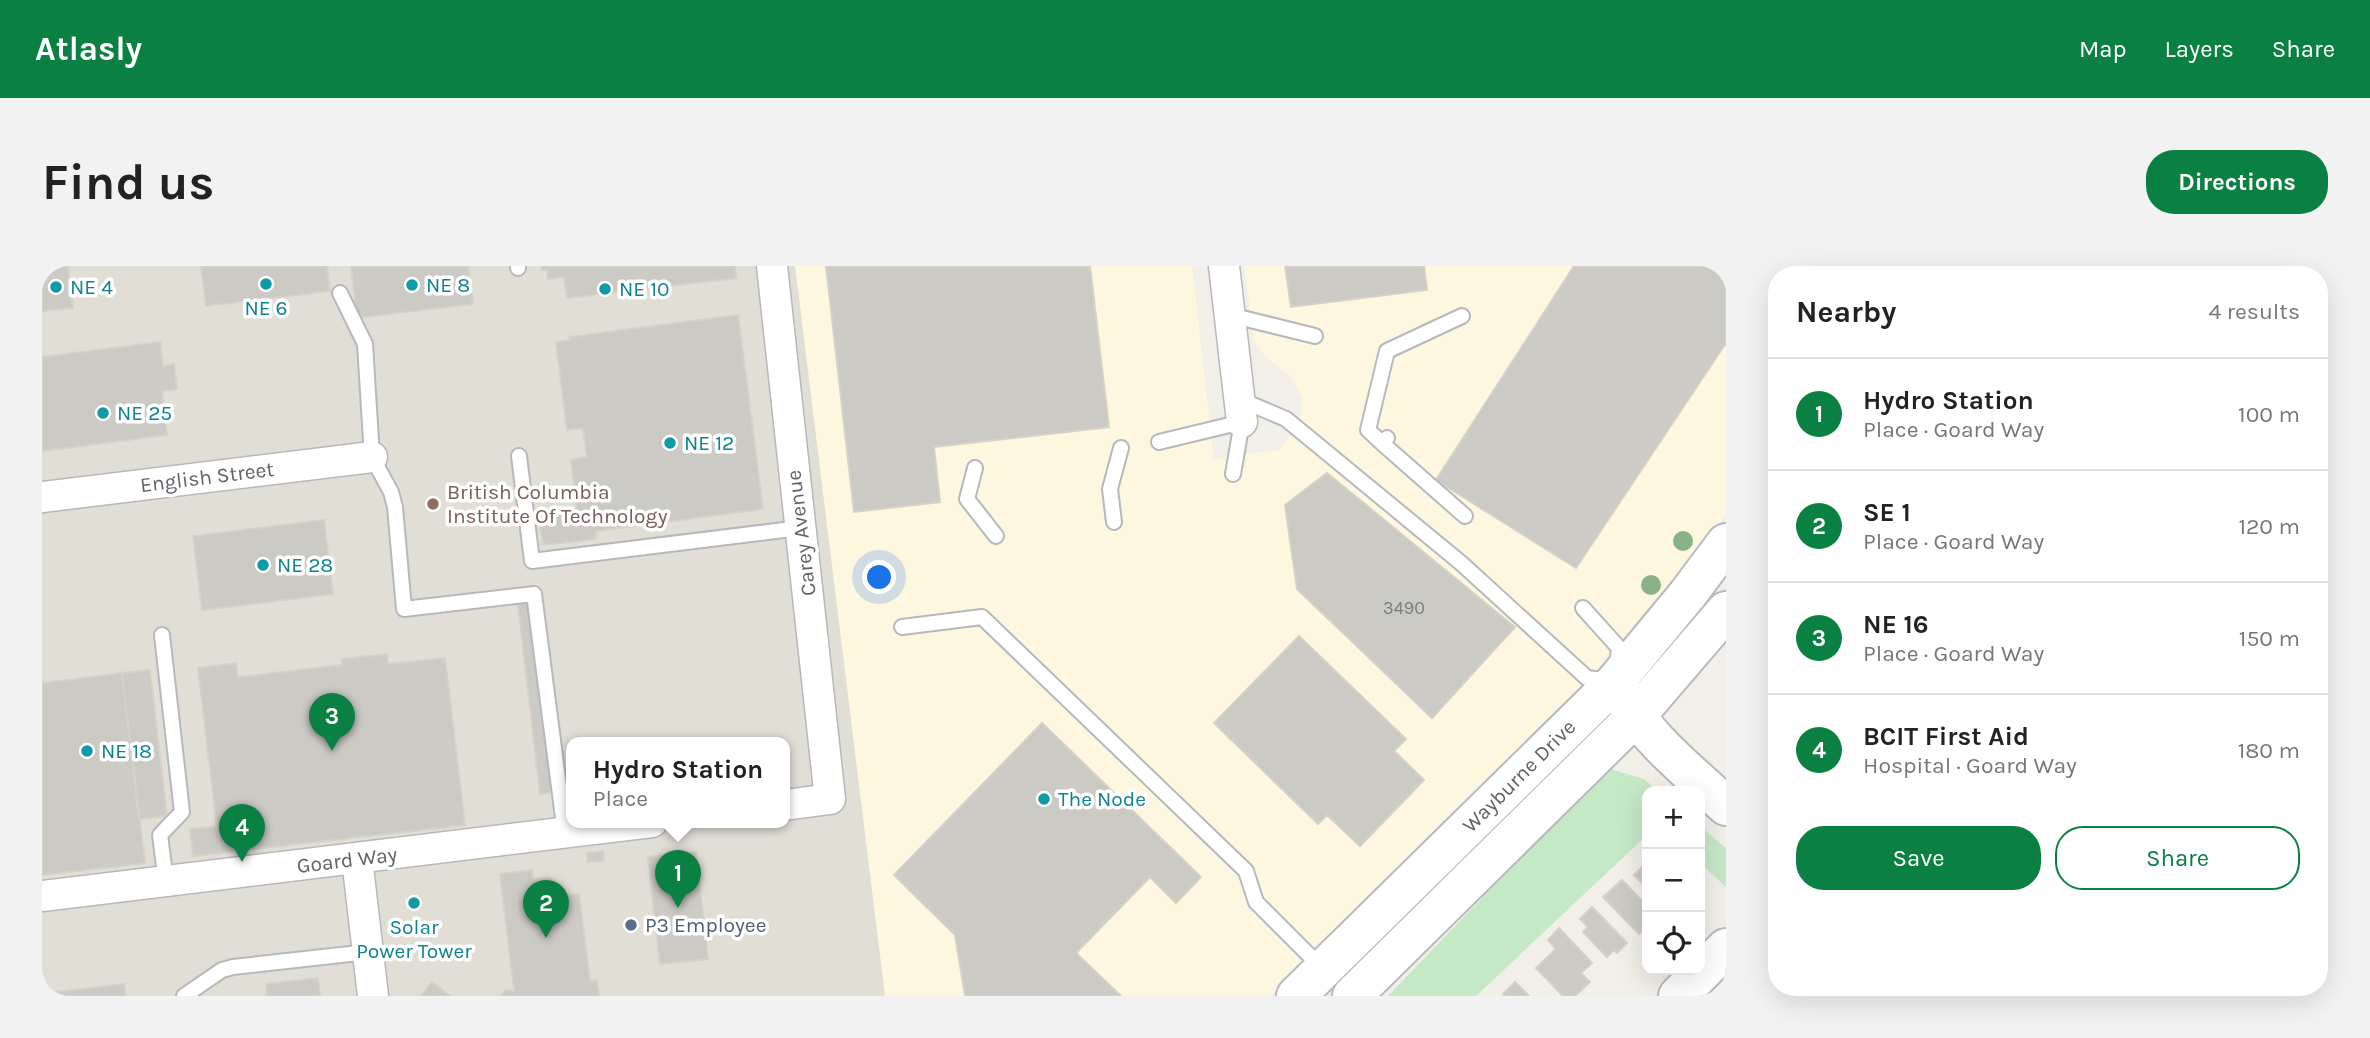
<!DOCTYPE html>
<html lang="en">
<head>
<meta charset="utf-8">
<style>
	body { margin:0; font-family:Karla,sans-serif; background:#f2f2f2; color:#222 }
	.controls { position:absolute; right:21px; bottom:21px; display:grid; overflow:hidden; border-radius:14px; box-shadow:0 7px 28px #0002 }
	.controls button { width:63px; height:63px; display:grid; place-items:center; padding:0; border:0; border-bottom:2px solid #e0e0e0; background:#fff; color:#222; font:35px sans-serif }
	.you { position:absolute; left:838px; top:312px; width:24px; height:24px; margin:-18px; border:5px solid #fff; border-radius:50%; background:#1a73e8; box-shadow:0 0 0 10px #1a73e833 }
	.badge { display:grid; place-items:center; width:46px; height:46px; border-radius:50%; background:#0b8043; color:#fff; font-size:23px; font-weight:700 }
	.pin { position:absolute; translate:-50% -58px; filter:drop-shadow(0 2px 4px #0008) }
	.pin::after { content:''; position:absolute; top:37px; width:24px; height:21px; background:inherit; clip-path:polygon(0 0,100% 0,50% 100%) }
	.popup { position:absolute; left:524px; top:471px; width:224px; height:91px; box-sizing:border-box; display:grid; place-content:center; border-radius:14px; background:#fff; filter:drop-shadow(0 2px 5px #0005); font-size:23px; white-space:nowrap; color:#767676 }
	.popup b { font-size:26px; color:#222 }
	.popup::after { content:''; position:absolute; left:50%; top:100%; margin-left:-14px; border:14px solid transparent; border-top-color:#fff }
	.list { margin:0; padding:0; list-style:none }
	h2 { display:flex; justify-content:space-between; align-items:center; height:91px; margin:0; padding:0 28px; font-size:30px }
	h2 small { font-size:23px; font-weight:400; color:#767676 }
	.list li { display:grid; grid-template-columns:46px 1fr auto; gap:21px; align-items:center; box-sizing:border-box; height:112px; padding:0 28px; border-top:2px solid #e0e0e0 }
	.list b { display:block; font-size:26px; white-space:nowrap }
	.list p { margin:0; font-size:23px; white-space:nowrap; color:#767676 }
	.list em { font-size:23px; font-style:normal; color:#767676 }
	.actions { display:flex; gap:14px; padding:21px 28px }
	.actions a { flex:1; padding:16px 0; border:2px solid #0b8043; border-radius:28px; text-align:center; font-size:24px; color:#0b8043 }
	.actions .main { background:#0b8043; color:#fff }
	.icon { flex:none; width:38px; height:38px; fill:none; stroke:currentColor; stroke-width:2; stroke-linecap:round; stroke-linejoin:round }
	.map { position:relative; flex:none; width:1684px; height:730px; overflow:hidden; border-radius:28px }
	header { display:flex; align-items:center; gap:42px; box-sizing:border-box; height:98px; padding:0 35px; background:#0b8043; color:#fff }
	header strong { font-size:33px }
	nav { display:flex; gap:38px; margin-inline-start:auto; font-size:24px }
	.intro { display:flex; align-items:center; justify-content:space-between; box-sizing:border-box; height:168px; padding:0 42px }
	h1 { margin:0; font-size:49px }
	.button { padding:18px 32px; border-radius:28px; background:#0b8043; color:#fff; font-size:24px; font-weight:700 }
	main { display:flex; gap:42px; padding:0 42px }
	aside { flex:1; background:#fff; border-radius:28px; box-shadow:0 7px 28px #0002 }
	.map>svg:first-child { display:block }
</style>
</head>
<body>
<header>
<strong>Atlasly</strong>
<nav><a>Map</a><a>Layers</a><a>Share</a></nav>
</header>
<div class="intro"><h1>Find us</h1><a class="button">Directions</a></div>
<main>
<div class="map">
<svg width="1684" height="730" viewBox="0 0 1684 730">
	<rect width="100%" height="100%" fill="#f1efe8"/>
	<path fill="#fef7e0" d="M753,0H1150L1172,193L1236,184L1252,166L1259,147L1260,132L1252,114L1222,89L1211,74L1203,0H1684V248L1658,288L1606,350L1534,429L1229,730H843Z"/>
	<path fill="#e1ded6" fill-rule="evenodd" d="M0,0H753L843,730H0ZM529,476H743V556H529Z"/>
	<path fill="#c5e8c5" d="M1565,502L1602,513L1616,525H1605V569L1434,730H1346Z
		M1658,560L1684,582V621L1658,597Z"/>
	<path fill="#cccac5" stroke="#d6d1c6" stroke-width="2" d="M0,0H26L31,42L0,45Z
		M159,0H285L288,25L164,40Z
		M309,0H426L431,38L315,52Z
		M500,0H693L694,12L525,32L522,11L506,13L505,4H500Z
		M784,0H1048L1067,161L892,181L898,236L812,246Z
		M1243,0H1382L1385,24L1249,41Z
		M1532,0H1669L1684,9V77L1534,302L1394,214Z
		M696,49L721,243L553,265L554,273L501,279L497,248L535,243L529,194L545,191L541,162L525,164L514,76L528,74L527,71Z
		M118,76L121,100L132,98L135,123L120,125L125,169L0,185V91Z
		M1285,207L1473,361L1390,452L1255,323L1243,239Z
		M282,254L291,328L160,344L151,270Z
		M491,337L513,526L498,528L476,338Z
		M1257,370L1364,473L1352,485L1382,514L1318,580L1285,549L1276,558L1172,457Z
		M345,388L346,398L403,392L423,559L178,587L156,402L194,397L196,411L300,399V393Z
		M108,404L125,550L97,553L80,407Z
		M80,407L103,597L0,609V417Z
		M1000,457L1159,611L1134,637L1108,611L1034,687L1079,730H923L913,669L852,609Z
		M175,560L178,587L151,590L148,563Z
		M561,585L562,595L546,596L545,587Z
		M654,586L666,693L618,698L606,591Z
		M1605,596V622L1592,609Z
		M490,604L491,614L508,612L520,620L521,630L537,628L548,715L555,714L557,730H459L463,725L472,724L458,608Z
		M1580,614L1605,640V660L1597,668L1561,631Z
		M377,631L378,642L368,644L366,632Z
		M1550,641L1585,677L1575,687L1572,684L1565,691L1541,666L1546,661L1538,653Z
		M1517,662L1550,697L1539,707L1548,716L1533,730H1521L1494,702L1514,683L1506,674Z
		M276,712L278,730H225L224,718Z
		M390,716L408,730H379Z
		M1473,716L1487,730H1463L1461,728Z
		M82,718L83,730H15V726Z"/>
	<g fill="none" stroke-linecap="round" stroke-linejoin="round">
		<g stroke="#b5b8bc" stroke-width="18">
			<path id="lane" d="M476,0V2
				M298,27L323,78L330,191L349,226L353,241L362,343L492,328L523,567
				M1188,49L1273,70
				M1197,133L1244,153L1419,297L1545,412L1568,415
				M1345,172L1341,178L1423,250
				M1117,176L1200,156L1191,208
				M1341,178L1326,164L1345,85L1420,50
				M477,190L490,295L758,262
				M933,202L925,233L954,270
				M1072,256L1068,223L1079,182
				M1541,342L1577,382L1575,400
				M860,361L940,351L1204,605L1214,636L1280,702
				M120,369L140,546L118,569L124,616
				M142,730L180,704L191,701L326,686"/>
		</g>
		<g stroke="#b5b8bc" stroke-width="33">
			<path id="street" d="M730,0L788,533L743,539
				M1182,0L1200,156
				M0,231L330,191
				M315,593L331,730
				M0,630L610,556"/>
		</g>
		<g stroke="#b6babf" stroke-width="42">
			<path id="secondary" d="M1581,430C1606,474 1648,506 1684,540
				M1254,730L1573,416L1645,329L1684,277
				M1310,730L1593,451L1684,345
				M1636,730L1684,682"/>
		</g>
		<use href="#lane" stroke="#fff" stroke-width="14"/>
		<use href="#street" stroke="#fff" stroke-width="30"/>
		<use href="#secondary" stroke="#fff" stroke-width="38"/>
	</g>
	<g fill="#89b387">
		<circle cx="1641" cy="275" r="10"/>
		<circle cx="1609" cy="319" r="10"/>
	</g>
	<g fill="#0f9aa8" stroke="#fff" stroke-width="2.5">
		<circle cx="224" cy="18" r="7"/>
		<circle cx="370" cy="19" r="7"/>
		<circle cx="14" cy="21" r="7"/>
		<circle cx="563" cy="23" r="7"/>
		<circle cx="61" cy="147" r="7"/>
		<circle cx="628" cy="177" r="7"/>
		<circle cx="221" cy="299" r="7"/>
		<circle cx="45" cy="485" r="7"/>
		<circle cx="1002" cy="533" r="7"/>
		<circle cx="372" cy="637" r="7"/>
	</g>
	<circle fill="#8d6e63" stroke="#fff" stroke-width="2.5" cx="391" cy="238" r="7"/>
	<circle fill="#5c6f8a" stroke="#fff" stroke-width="2.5" cx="589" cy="659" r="7"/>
	<g text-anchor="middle" stroke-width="7" stroke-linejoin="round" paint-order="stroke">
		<g font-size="18" fill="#7a7d7f">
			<text x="1362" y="348">3490</text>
		</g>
		<g font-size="21" fill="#0d838f" stroke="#fff" text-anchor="start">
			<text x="384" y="26">NE 8</text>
			<text x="28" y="28">NE 4</text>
			<text x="577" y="30">NE 10</text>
			<text x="224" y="49" text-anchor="middle">NE 6</text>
			<text x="75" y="154">NE 25</text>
			<text x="642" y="184">NE 12</text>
			<text x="235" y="306">NE 28</text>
			<text x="59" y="492">NE 18</text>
			<text x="1016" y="540">The Node</text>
			<text x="372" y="668" text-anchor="middle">Solar<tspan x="372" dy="24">Power Tower</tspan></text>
		</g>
		<g font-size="21" fill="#5f6368" stroke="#fff">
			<text transform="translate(165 211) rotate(-7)" y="7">English Street</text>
			<text transform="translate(759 267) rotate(-97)" y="7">Carey Avenue</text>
			<text transform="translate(1477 510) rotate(-45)" y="7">Wayburne Drive</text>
			<text transform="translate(305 594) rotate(-7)" y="7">Goard Way</text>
		</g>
		<g font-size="21" fill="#785e54" stroke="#fff" text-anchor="start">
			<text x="405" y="233">British Columbia<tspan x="405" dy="24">Institute Of Technology</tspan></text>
		</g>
		<g font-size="21" fill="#4e5e75" stroke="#fff" text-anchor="start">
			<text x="603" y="666">P3 Employee</text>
		</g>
	</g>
</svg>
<div class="controls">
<button>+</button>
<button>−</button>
<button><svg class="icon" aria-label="locate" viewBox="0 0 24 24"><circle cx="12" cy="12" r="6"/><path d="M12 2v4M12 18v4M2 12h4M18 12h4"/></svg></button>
</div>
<div class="you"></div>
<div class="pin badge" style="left:636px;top:642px">1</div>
<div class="popup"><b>Hydro Station</b>Place</div>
<div class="pin badge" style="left:504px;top:672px">2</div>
<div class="pin badge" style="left:290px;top:485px">3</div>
<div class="pin badge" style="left:200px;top:596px">4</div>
</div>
<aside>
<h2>Nearby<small>4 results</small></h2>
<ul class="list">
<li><span class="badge">1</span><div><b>Hydro Station</b><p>Place · Goard Way</p></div><em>100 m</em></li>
<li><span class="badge">2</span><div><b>SE 1</b><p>Place · Goard Way</p></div><em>120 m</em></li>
<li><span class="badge">3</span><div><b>NE 16</b><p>Place · Goard Way</p></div><em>150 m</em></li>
<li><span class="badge">4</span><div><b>BCIT First Aid</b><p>Hospital · Goard Way</p></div><em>180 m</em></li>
</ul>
<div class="actions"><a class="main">Save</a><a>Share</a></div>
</aside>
</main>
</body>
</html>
